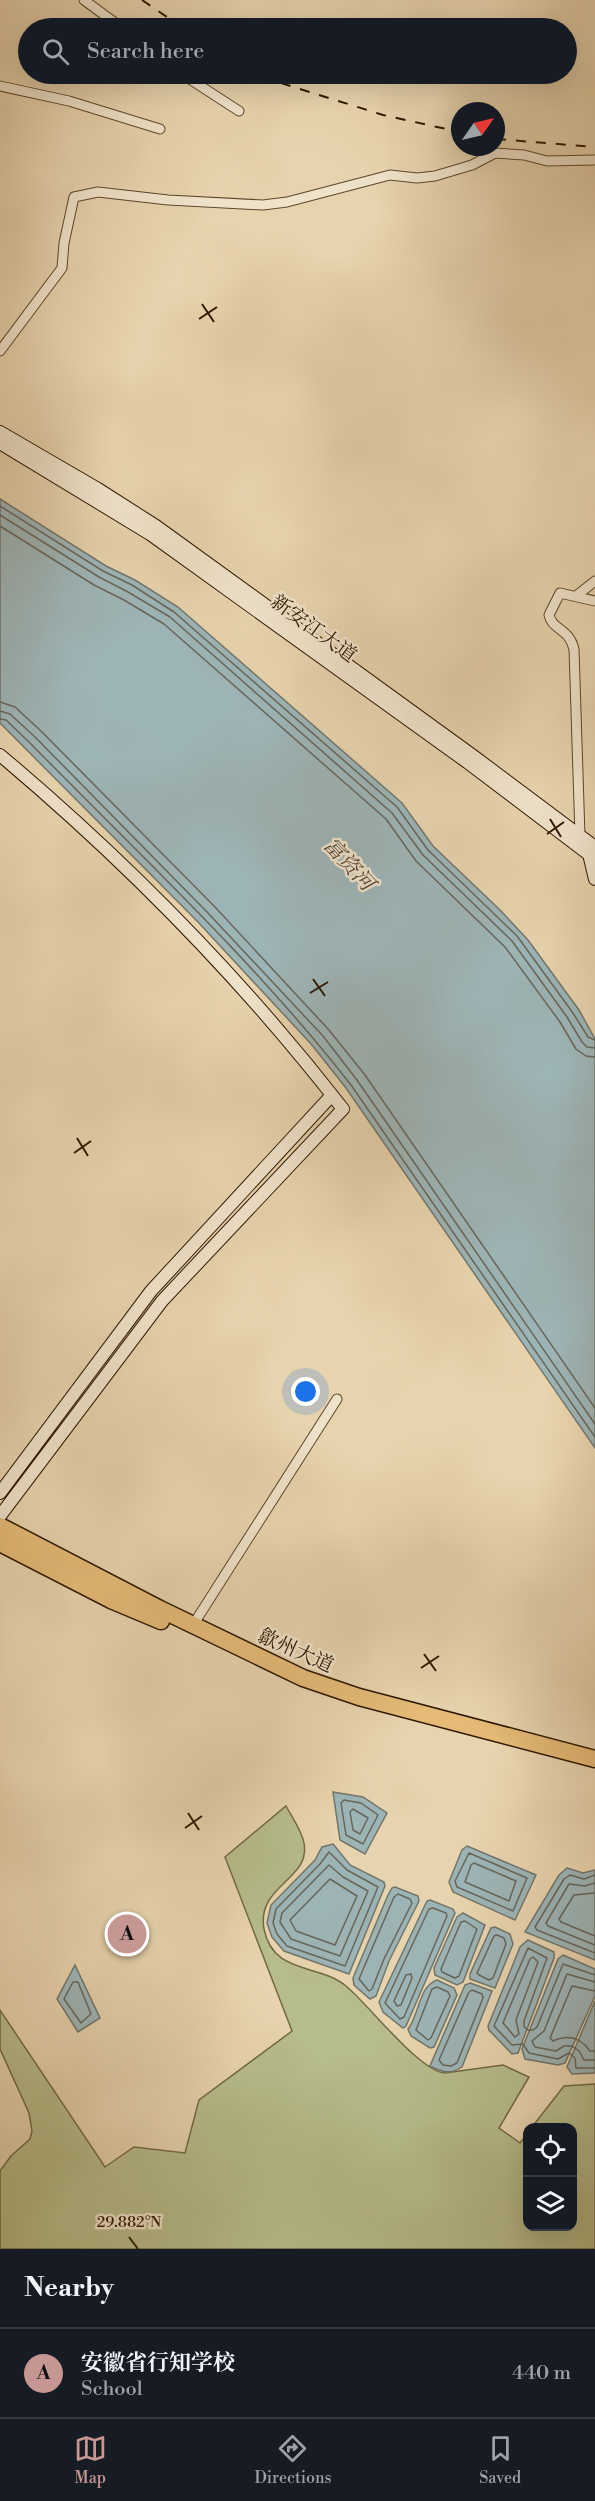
<!DOCTYPE html>
<html lang="en">
<head>
<meta charset="utf-8">
<style>
	body { margin:0; font-family:"Libre Bodoni","Noto Serif SC",serif; background:#242831; color:#f1f3f6 }
	.controls { position:absolute; right:18px; bottom:18px; display:grid; overflow:hidden; border-radius:12px; box-shadow:0 6px 24px #0002 }
	.controls button { width:54px; height:54px; display:grid; place-items:center; padding:0; border:0; border-bottom:2px solid #363941; background:#171b24; color:#f1f3f6; font:30px sans-serif }
	.compass { position:absolute; left:451px; top:102px; width:54px; height:54px; border-radius:50%; background:#171b24; box-shadow:0 6px 24px #0002; rotate:56deg }
	.you { position:absolute; left:306px; top:1392px; width:21px; height:21px; margin:-15px; border:4px solid #fff; border-radius:50%; background:#1a73e8; box-shadow:0 0 0 9px #1a73e833 }
	.badge { display:grid; place-items:center; width:39px; height:39px; border-radius:50%; background:#c59692; color:#111; font-size:20px; font-weight:700 }
	.pin { position:absolute; translate:-50% -50%; border:3px solid #fff; box-shadow:0 2px 6px #0006 }
	.list { margin:0; padding:0; list-style:none }
	h2 { display:flex; justify-content:space-between; align-items:center; height:78px; margin:0; padding:0 24px; font-size:26px }
	h2 small { font-size:20px; font-weight:400; color:#9ea1a6 }
	.list li { display:grid; grid-template-columns:39px 1fr auto; gap:18px; align-items:center; box-sizing:border-box; height:90px; padding:0 24px; border-top:2px solid #363941 }
	.list b { display:block; font-size:22px; white-space:nowrap }
	.list p { margin:0; font-size:20px; white-space:nowrap; color:#9ea1a6 }
	.list em { font-size:20px; font-style:normal; color:#9ea1a6 }
	.icon { flex:none; width:33px; height:33px; fill:none; stroke:currentColor; stroke-width:2; stroke-linecap:round; stroke-linejoin:round }
	.map { position:relative; flex:none; width:595px; height:2249px; overflow:hidden }
	.search { position:absolute; background:#171b24; box-shadow:0 6px 24px #0002; left:18px; right:18px; top:18px; height:66px; display:flex; align-items:center; gap:15px; box-sizing:border-box; padding:0 21px; border-radius:33px; color:#9ea1a6; font-size:22px }
	.sheet { height:168px; background:#171b24 }
	nav { display:flex; justify-content:space-around; align-items:center; box-sizing:border-box; height:84px; border-top:2px solid #363941; background:#171b24; font-size:16px; color:#9ea1a6 }
	nav a { display:grid; justify-items:center; gap:3px }
	nav .on { color:#c59692 }
	.map>svg:first-child { display:block }
</style>
</head>
<body>
<div class="map">
<svg width="595" height="2249" viewBox="0 0 595 2249">
	<rect width="100%" height="100%" fill="#e7d3ad"/>
	<filter id="stains"><feTurbulence type="fractalNoise" baseFrequency=".00333" numOctaves="4"/><feColorMatrix values="0 0 0 0 .2 0 0 0 0 .09 0 0 0 0 .02 0 0 0 .5 -.17"/></filter>
	<radialGradient id="worn" r=".72"><stop offset=".6" stop-color="#630" stop-opacity="0"/><stop offset="1" stop-color="#630" stop-opacity=".3"/></radialGradient>
	<path fill="#b6bc8a" stroke="#726a45" stroke-width="1.5" d="M286,1806C292,1817 302,1831 304,1843C311,1880 256,1885 264,1929C273,1975 318,1963 346,1986C368,2004 420,2072 445,2073L503,2065L529,2077L499,2128L520,2143L527,2134L528,2226H572V2128L532,2127L564,2086L595,2084V2249H0V2171L11,2156L30,2139L32,2131L29,2113L0,2049V2010L105,2167L134,2147L185,2153L199,2100L292,2031L225,1857Z"/>
	<path fill="#9db4b6" stroke="#71766d" stroke-width="1.5" d="M0,499L106,566L135,580L178,607L402,803L433,846L500,910L528,940L579,1010L595,1039V1448L346,1088L312,1045L198,922L0,723Z
		M333,1792L363,1797L387,1813L365,1854L340,1840Z
		M333,1844L350,1865L384,1882L385,1886L349,1974L284,1951L272,1937L267,1923L271,1905L315,1860L322,1847Z
		M467,1846L536,1875L515,1920L453,1892L449,1882L462,1850Z
		M567,1868L583,1873L595,1870V1960L525,1932L559,1875Z
		M395,1887L418,1896L419,1901L389,1961L376,1996L370,1999L354,1985L353,1978L388,1895L392,1888Z
		M430,1900L453,1909L455,1913L406,2026L403,2028L383,2012L379,2002L427,1901Z
		M463,1913L485,1925L463,1982L457,1985L435,1975L434,1968L457,1917Z
		M495,1927L510,1934L513,1944L495,1988L470,1979V1974L491,1928Z
		M528,1940L554,1952V1958L518,2053L512,2054L489,2030L488,2026L520,1947Z
		M563,1955L595,1969V1996L565,2063L558,2065L525,2059L522,2049L558,1959Z
		M75,1965L100,2018L78,2032L57,1999Z
		M437,1980L454,1988L457,1995L434,2047L430,2048L411,2036L408,2029C419,2015 419,1986 437,1980Z
		M470,1983L492,1991L462,2067C450,2075 442,2072 430,2066L465,1985Z
		M595,2001V2073L572,2074L567,2067Z"/>
	<g fill="none" stroke-linecap="round" stroke-linejoin="round">
		<path stroke="#66665b" stroke-width="1.5" d="M0,506L103,571L132,585L174,612L397,807L428,850L517,936L573,1013L588,1037L595,1040
			M0,515L99,577L128,592L170,617L392,813L423,855L512,941L567,1017L582,1042L587,1047L595,1048
			M0,526L94,585L124,600L164,624L386,819L416,861L505,947L560,1022L576,1049L586,1056L595,1057
			M0,702L15,707L41,731L215,907L329,1030L365,1075L595,1408
			M0,711L10,714L35,737L208,913L323,1036L357,1080L595,1424
			M0,719L6,720L30,743C138,853 256,963 351,1085L595,1437
			M344,1800L361,1803L378,1815L363,1844L346,1835L341,1803Z
			M353,1809L368,1818L360,1834L353,1830L350,1812Z
			M329,1852L347,1870L378,1887L345,1966L287,1946L277,1934L273,1923L276,1909L320,1864Z
			M469,1853L527,1878L513,1911L457,1887L455,1881Z
			M474,1863L516,1881L509,1901L465,1882L471,1865Z
			M329,1865L343,1877L368,1891L340,1956L291,1939L280,1922L282,1913Z
			M595,1875L584,1879L570,1875L564,1879L535,1927L537,1930L595,1953
			M330,1879L357,1896L335,1945L296,1931L290,1920Z
			M595,1883L585,1886L569,1884L546,1923L548,1926L595,1945
			M595,1893L574,1895L559,1919L561,1922L595,1936
			M398,1894L410,1899L412,1903L384,1959L372,1989L369,1991L359,1979L394,1897Z
			M433,1908L446,1913L447,1916L404,2017L400,2019L385,2003L429,1909Z
			M465,1921L477,1929L459,1976L455,1978L442,1972L441,1969L461,1922Z
			M497,1935L504,1938L506,1944L493,1978L489,1980L479,1975L477,1973L494,1936Z
			M533,1957L538,1962L516,2020L519,2034L515,2037L503,2023L530,1959Z
			M411,1974L412,1978L401,2005L397,2006L394,2001L406,1975Z
			M595,1975L563,1964L537,2027L533,2030H528L524,2027V2021L547,1958L528,1948L494,2026L512,2045L523,2044L529,2053L558,2059L569,2053L575,2058L576,2068H595
			M73,1982H78L91,2014L81,2023L64,1999Z
			M595,1982L567,1974L544,2031L532,2041L535,2047L556,2051L564,2046H572L579,2051L584,2060H595
			M437,1987L448,1992L450,1996L431,2038L428,2040L416,2030L432,1989Z
			M472,1990L482,1994L483,1998L457,2063L451,2066L443,2065L439,2060L469,1992Z
			M595,1991L572,1986L550,2038L553,2041C568,2034 580,2037 590,2051H595"/>
		<g stroke="#5d472b" stroke-width="11">
			<path id="street" d="M84,0L122,28
				M182,74L239,111
				M0,86L69,101L160,129
				M0,351L62,268L64,243L74,197L98,192L168,200L263,205L287,202L390,175L417,178L435,176L472,165L495,153L524,155L547,161L595,160
				M576,596L595,581
				M580,836L574,649C569,628 552,630 549,615L560,593L595,601
				M193,1625L337,1399"/>
		</g>
		<g stroke="#2f1800" stroke-width="14">
			<path id="secondary" d="M0,432L98,489L156,526L472,755L595,847
				M0,443L150,534L467,762L595,859
				M0,755C126,861 242,979 343,1109L162,1301L0,1516
				M589,854L595,879
				M0,1493L151,1291L332,1095"/>
		</g>
		<g stroke="#2f1800" stroke-width="19">
			<path id="highway" d="M0,1526L160,1609L303,1678L359,1697L595,1759
				M0,1543L111,1600L161,1621"/>
		</g>
		<use href="#street" stroke="#efe2ca" stroke-width="9"/>
		<use href="#secondary" stroke="#efe2ca" stroke-width="12"/>
		<use href="#highway" stroke="#e4ba76" stroke-width="16"/>
		<path stroke="#2f1800" stroke-width="2" stroke-dasharray="10 10" stroke-linecap="butt" d="M142,0L183,28
			M263,74L281,83L383,115L460,132
			M496,139L595,147"/>
	</g>
	<path fill="none" stroke="#2f1800" stroke-width="2" d="M202,304L214,322M199,319L217,307M550,819L561,837M547,834L564,822M313,979L325,996M310,993L328,982M77,1138L88,1156M74,1153L91,1141M424,1654L436,1671M421,1668L439,1656M188,1813L199,1830M185,1828L202,1816M129,2237L138,2249"/>
	<g text-anchor="middle" stroke-width="5" stroke-linejoin="round" paint-order="stroke">
		<g font-size="20" fill="#2f1800" stroke="#efe2ca">
			<text transform="translate(314 628) rotate(36)" y="7">新安江大道</text>
			<text transform="translate(296 1650) rotate(24)" y="7">歙州大道</text>
		</g>
		<g font-size="21" font-style="italic" fill="#504737" stroke="#efe2ca">
			<text transform="translate(349 864) rotate(47)" y="7">富资河</text>
		</g>
	</g>
	<g font-size="15" text-anchor="middle" fill="#2f1800" stroke="#efe2ca" stroke-width="5" stroke-linejoin="round" paint-order="stroke">
		<text x="129" y="2227">29.882°N</text>
	</g>
	<rect width="100%" height="100%" filter="url(#stains)"/>
	<rect width="100%" height="100%" fill="url(#worn)"/>
</svg>
<div class="controls">
<button><svg class="icon" aria-label="locate" viewBox="0 0 24 24"><circle cx="12" cy="12" r="6"/><path d="M12 2v4M12 18v4M2 12h4M18 12h4"/></svg></button>
<button><svg class="icon" aria-label="layers" viewBox="0 0 24 24"><path d="M12 4l9 5-9 5-9-5zM3 14l9 5 9-5"/></svg></button>
</div>
<svg class="compass" viewBox="-18 -18 36 36"><path d="M0-13l5 13h-10z" fill="#e53935"/><path d="M0 13l5-13h-10z" fill="#9ea1a6"/></svg>
<div class="you"></div>
<div class="pin badge" style="left:127px;top:1934px">A</div>
<div class="search"><svg class="icon" aria-label="search" viewBox="0 0 24 24"><circle cx="10" cy="10" r="6"/><path d="M15 15l6 6"/></svg>Search here</div>
</div>
<section class="sheet">
<h2>Nearby<small></small></h2>
<ul class="list">
<li><span class="badge">A</span><div><b>安徽省行知学校</b><p>School</p></div><em>440 m</em></li>
</ul>
</section>
<nav>
<a class="on"><svg class="icon" aria-label="map" viewBox="0 0 24 24"><path d="M3 6l6-2 6 2 6-2v14l-6 2-6-2-6 2zM9 4v14M15 6v14"/></svg>Map</a>
<a><svg class="icon" aria-label="directions" viewBox="0 0 24 24"><path d="M12 3l9 9-9 9-9-9zM9 14v-3h6M13 9l2 2-2 2"/></svg>Directions</a>
<a><svg class="icon" aria-label="saved" viewBox="0 0 24 24"><path d="M7 4h10v16l-5-4-5 4z"/></svg>Saved</a>
</nav>
</body>
</html>
